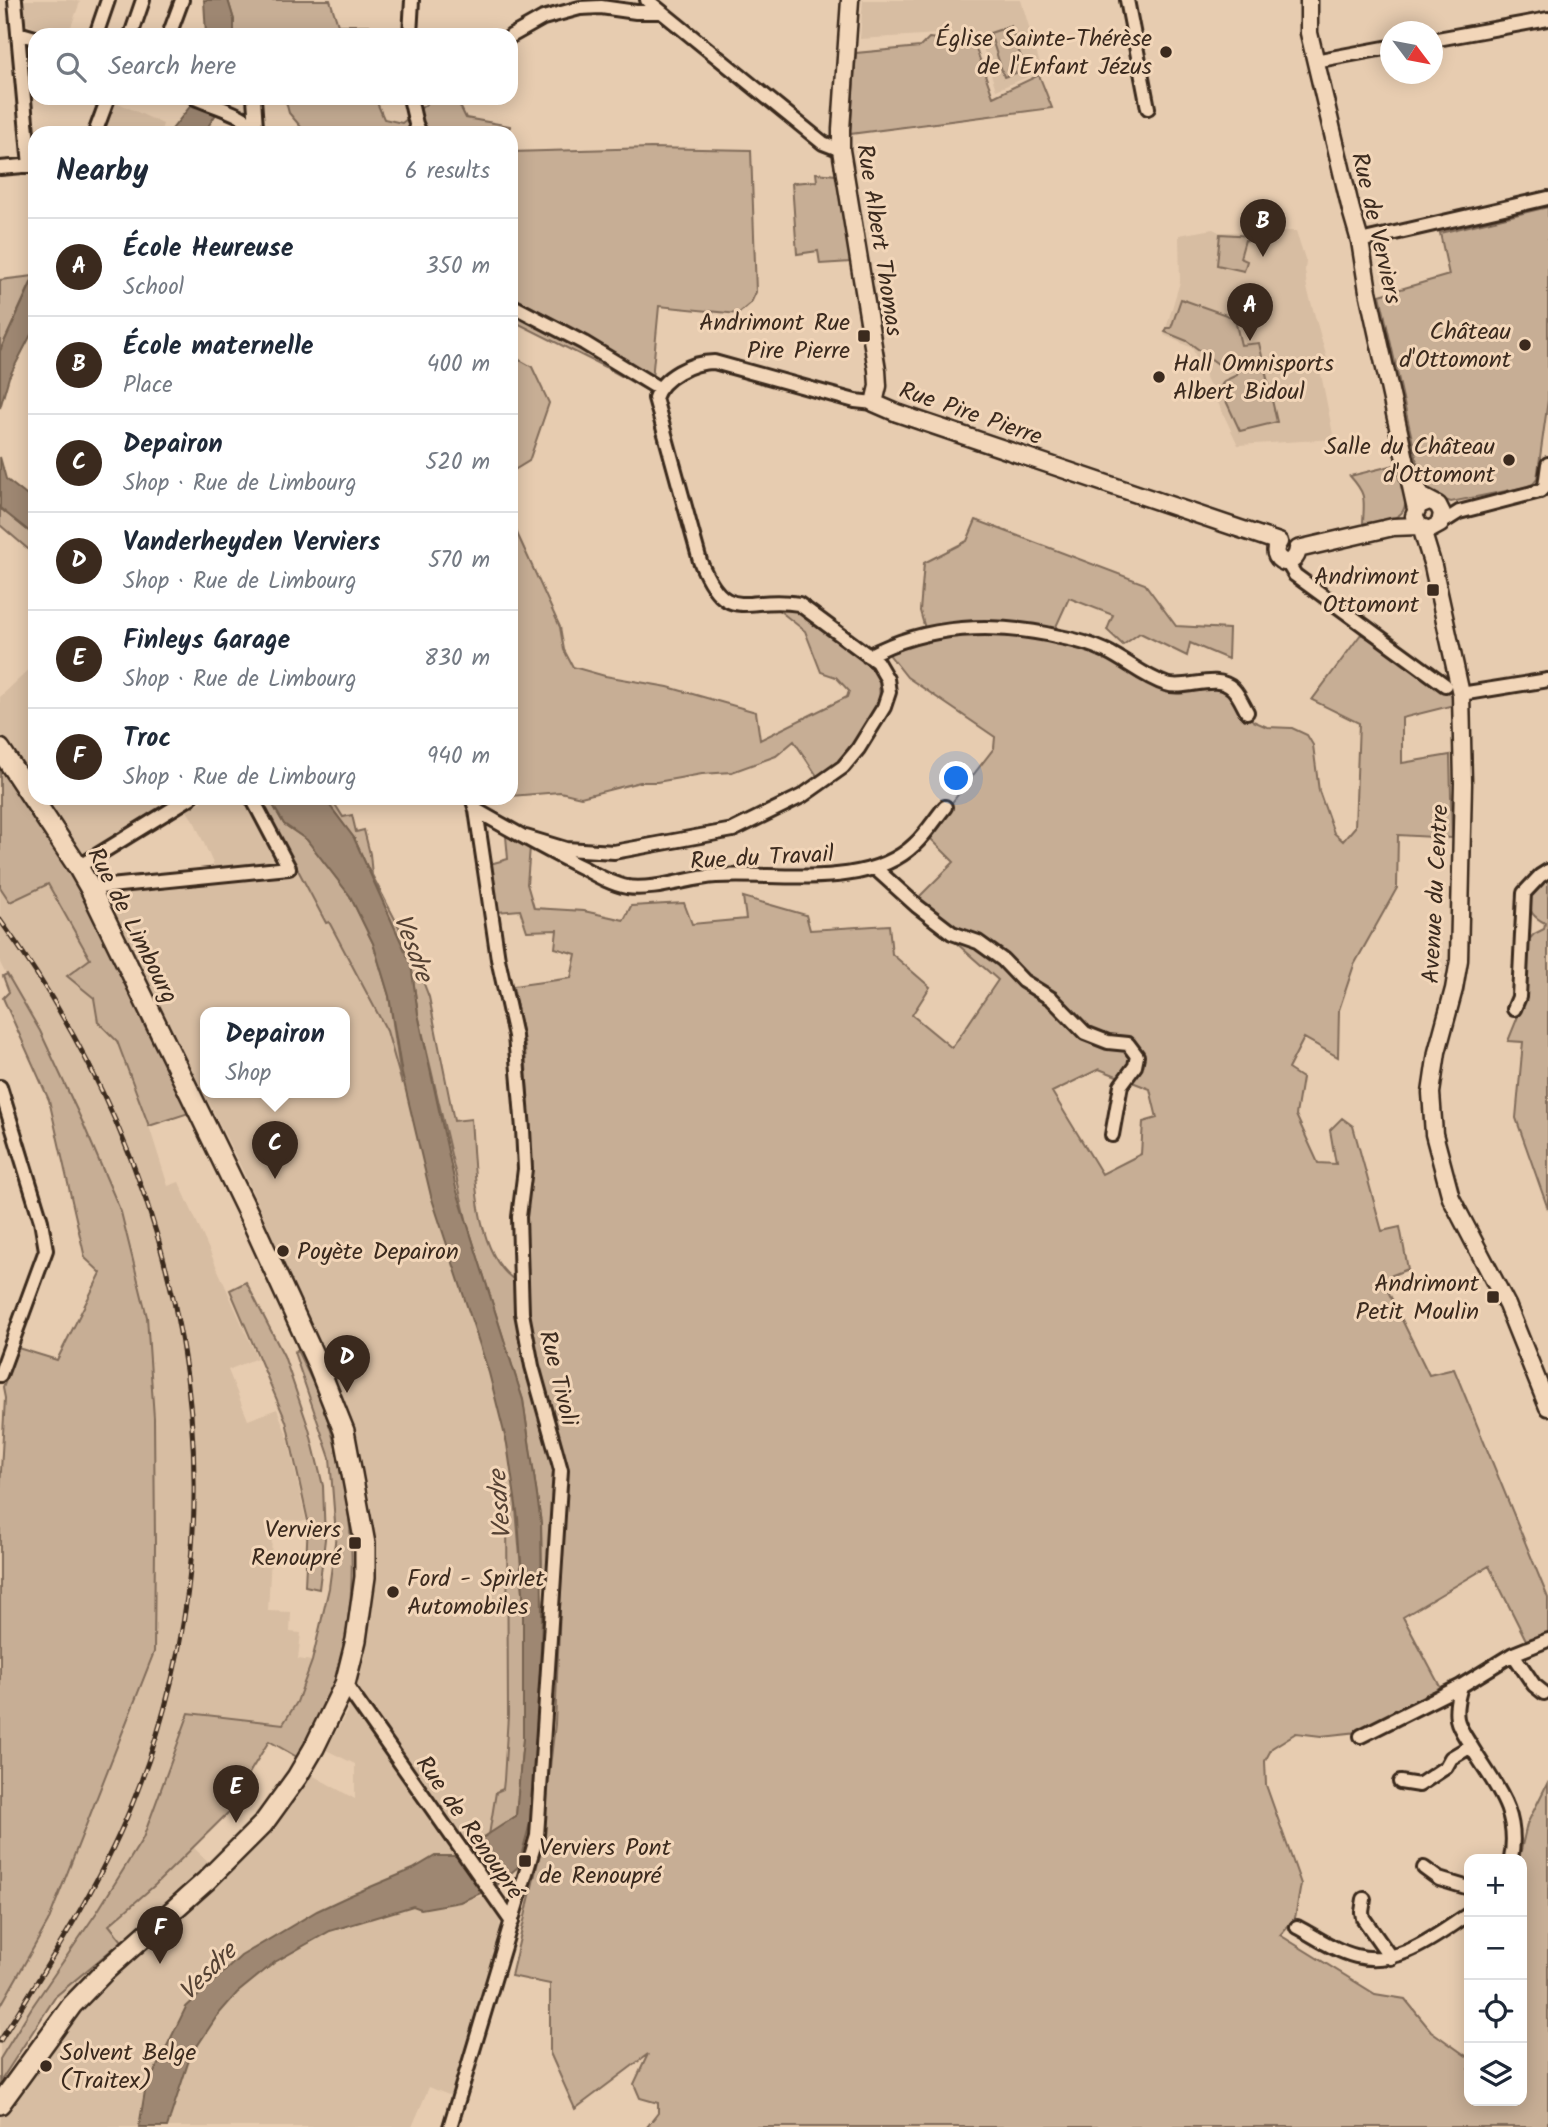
<!DOCTYPE html>
<html lang="en">
<head>
<meta charset="utf-8">
<style>
	body { margin:0; font-family:Kalam,sans-serif; background:#f2f2f3; color:#1f2937 }
	.controls { position:absolute; right:21px; bottom:21px; display:grid; overflow:hidden; border-radius:14px; box-shadow:0 4px 18px #0003 }
	.controls button { width:63px; height:63px; display:grid; place-items:center; padding:0; border:0; border-bottom:2px solid #e0e1e3; background:#fff; color:#1f2937; font:35px sans-serif }
	.compass { position:absolute; left:1380px; top:21px; width:63px; height:63px; border-radius:50%; background:#fff; box-shadow:0 4px 18px #0003; rotate:122deg }
	.you { position:absolute; left:957px; top:779px; width:24px; height:24px; margin:-18px; border:5px solid #fff; border-radius:50%; background:#1a73e8; box-shadow:0 0 0 10px #1a73e833 }
	.badge { display:grid; place-items:center; width:46px; height:46px; border-radius:50%; background:#3b2a1e; color:#fff; font-size:23px; font-weight:700 }
	.pin { position:absolute; translate:-50% -58px; filter:drop-shadow(0 2px 4px #0008) }
	.pin::after { content:''; position:absolute; top:37px; width:24px; height:21px; background:inherit; clip-path:polygon(0 0,100% 0,50% 100%) }
	.popup { position:absolute; left:200px; top:1007px; width:150px; height:91px; box-sizing:border-box; display:grid; place-content:center; border-radius:14px; background:#fff; filter:drop-shadow(0 2px 5px #0005); font-size:23px; white-space:nowrap; color:#747a83 }
	.popup b { font-size:26px; color:#1f2937 }
	.popup::after { content:''; position:absolute; left:50%; top:100%; margin-left:-14px; border:14px solid transparent; border-top-color:#fff }
	.list { margin:0; padding:0; list-style:none }
	h2 { display:flex; justify-content:space-between; align-items:center; height:91px; margin:0; padding:0 28px; font-size:30px }
	h2 small { font-size:23px; font-weight:400; color:#747a83 }
	.list li { display:grid; grid-template-columns:46px 1fr auto; gap:21px; align-items:center; box-sizing:border-box; height:98px; padding:0 28px; border-top:2px solid #e0e1e3 }
	.list b { display:block; font-size:26px; white-space:nowrap }
	.list p { margin:0; font-size:23px; white-space:nowrap; color:#747a83 }
	.list em { font-size:23px; font-style:normal; color:#747a83 }
	.icon { flex:none; width:38px; height:38px; fill:none; stroke:currentColor; stroke-width:2; stroke-linecap:round; stroke-linejoin:round }
	.map { position:relative; flex:none; width:1548px; height:2127px; overflow:hidden }
	.search { position:absolute; background:#fff; box-shadow:0 4px 18px #0003; left:28px; top:28px; width:490px; height:77px; display:flex; align-items:center; gap:18px; box-sizing:border-box; padding:0 24px; border-radius:21px; color:#747a83; font-size:26px }
	.panel { position:absolute; background:#fff; box-shadow:0 4px 18px #0003; left:28px; top:126px; width:490px; height:679px; border-radius:21px }
	.map>svg:first-child { display:block }
</style>
</head>
<body>
<div class="map">
<svg width="1548" height="2127" viewBox="0 0 1548 2127">
	<rect width="100%" height="100%" fill="#e7ccb0"/>
	<filter id="ink" filterUnits="userSpaceOnUse"><feTurbulence type="fractalNoise" baseFrequency=".0143" numOctaves="2"/><feDisplacementMap in="SourceGraphic" scale="14" xChannelSelector="R" yChannelSelector="G"/><feConvolveMatrix kernelMatrix="1 2 1 2 8 2 1 2 1" color-interpolation-filters="sRGB"/></filter>
	<g filter="url(#ink)">
		<path fill="#d7bda2" fill-rule="evenodd" d="M23,0H73L80,2L68,35H52L28,25L24,19Z
			M863,0H1021L1042,71L996,90L981,41L938,34L860,39Z
			M116,102L163,124L160,133H105Z
			M1213,229L1219,232L1296,231L1306,262L1305,270L1307,288L1328,362L1319,364L1334,439L1238,445L1192,348L1164,335L1180,282L1179,235Z
			M35,664V786L0,733V697Z
			M43,798H176L82,856Z
			M206,798H269L284,824L307,840L389,996L431,1196L489,1373L507,1444L518,1518L516,1816L468,1847L504,1903L500,1924L502,1931L451,2096L429,2087L412,2127H167L189,2057L217,2016L237,1993L275,1962L330,1931L413,1906L421,1909L482,1896L455,1856H435L413,1869L349,1896L317,1911L241,1956L145,2091L139,2127H0L1,2114L44,2053L79,2011L56,1996L121,1941L109,1925L193,1847L224,1877L266,1837L312,1775L355,1799V1764L326,1750L348,1710L365,1652L373,1604L374,1532L370,1499L358,1446L324,1351L241,1167L157,999L91,877L165,875L215,868L195,823L187,811ZM205,1013H345V1093H205Z
			M48,884L90,959L67,976L94,998L98,1022L117,1040L149,1126L168,1186L179,1182L257,1358L228,1370L248,1420L277,1409L288,1438L306,1521L273,1520L268,1611L291,1612L290,1632L301,1633L298,1659L312,1661L297,1702L283,1724L189,1714L143,1838L97,1912L32,2007L0,2059V2007L48,1922L154,1652L155,1545L154,1418L147,1317L121,1212L82,1121L0,963V887L10,901Z"/>
		<path fill="#c7ae95" stroke="#816c5a" stroke-width="2" fill-rule="evenodd" d="M228,0H330L338,25H369L368,35H234V20Z
			M1011,26L1025,70L1004,77L990,33Z
			M929,38L974,43L993,97L1039,75L1052,108L850,134L856,53L920,47Z
			M285,98H375L384,119L402,123L434,98H456L466,118L510,126L509,133H306L289,113Z
			M651,148L751,150L756,292L751,303L738,314L659,306L652,379L646,390L605,367L511,320V152Z
			M816,173L836,175L852,259L851,262L820,264L818,251L797,254L792,183L817,181Z
			M1548,207V400L1537,479L1533,484L1526,487L1451,502L1424,493L1380,295L1449,275L1440,233Z
			M1220,234L1253,236L1251,241L1245,240L1240,258L1247,261L1244,271L1217,265Z
			M34,276L0,351V280Z
			M1181,299L1232,317L1236,324L1241,345L1259,343L1277,422L1240,431L1220,388L1224,381L1237,375L1238,367L1232,362L1218,364L1187,341L1165,332L1167,328H1171Z
			M511,355L532,367L549,403L529,461L511,472Z
			M1399,464C1407,505 1417,521 1363,523C1364,499 1367,495 1350,476Z
			M0,508L35,536V555L0,525Z
			M511,520L560,627L564,650L573,667L605,676L668,687L756,712L760,740L847,697L849,691L836,677L821,672L805,631L776,608L800,609L869,662L879,681L880,702L869,727L843,761L819,779L794,741L776,756L732,772L702,774L657,782H640L581,797L560,792L511,796Z
			M976,520L1145,584L1176,626L1229,629L1228,659L1190,643L1187,656L1140,633L1123,645L1107,630L1113,615L1069,598L1055,629L1025,624L974,623L926,632L920,611L924,563L967,541Z
			M991,630L1086,644L1150,681L1224,688L1237,700L1253,721L1267,727L1292,728L1307,735L1313,745L1319,791L1334,833L1343,841L1355,827L1359,723L1312,700L1361,634L1451,692L1454,705L1402,718V763L1450,755L1452,838L1398,835L1397,888L1354,965L1339,1010L1338,1057L1304,1038L1288,1069L1302,1078L1296,1115L1318,1163L1336,1164L1330,1130L1342,1118L1353,1126L1382,1231L1400,1227L1408,1269L1382,1279L1429,1375L1454,1369L1548,1598V1635L1526,1640L1489,1566L1403,1617L1443,1692L1367,1731L1321,1736L1296,1733L1272,1748L1265,1761L1266,1785L1301,1884L1295,1918L1280,1935L1375,1994L1405,1999L1431,2031L1469,2058V2101H1522V1859H1519L1527,1824L1548,1782V2127H647L658,2113V2103L640,2098L634,2084L648,2054L575,2109L550,2053V1984L511,1976L540,1853L555,1724L561,1584L542,1573L541,1523L523,1400L467,1223L418,1014L411,964L354,838L324,798H331L343,817L352,815L356,832L364,830L370,854L372,875L410,948L429,997L454,1121L471,1119C475,1167 473,1249 513,1279L522,1246L531,1150L525,1047L513,986L571,978L576,954L555,948L557,930L527,931L520,910L496,912L490,864L508,859L506,836L530,847L527,884L534,908L584,911L624,920L631,906L684,903L692,924L746,919L743,897L806,915L810,930L889,925L892,954L930,987L912,1015L952,1048L998,980L912,904L954,862L927,835L994,748L995,737L907,677L888,653C921,640 955,633 991,630ZM1099,1069L1150,1089L1157,1118L1143,1122L1141,1154L1102,1174L1052,1092Z
			M0,759L17,785L86,900L132,987L143,1023L189,1113L149,1126L117,1041L98,1022L94,998L67,976L90,959L48,884L10,902L0,887Z
			M260,798H269L284,824L307,840L350,896L373,943L389,996L402,1084L387,1031L329,922L326,923Z
			M1548,877V1209L1516,1118L1523,1042L1508,1041L1525,999L1527,942L1534,934L1544,929L1545,923C1533,917 1530,912 1527,899L1534,886Z
			M7,974L40,1031L82,1121L121,1212L147,1317L154,1418L155,1545L154,1652L48,1922L0,2007V1489L5,1398L3,1388L18,1348L57,1360L101,1273L85,1258L49,1100L3,998L9,992L3,976Z
			M246,1282L284,1356L309,1429L323,1486L325,1539L319,1589L305,1586L308,1521L286,1421L230,1290Z
			M297,1350C305,1367 315,1385 322,1403C354,1493 363,1589 335,1681C328,1705 309,1735 297,1757L269,1741L240,1788L243,1798L155,1885L109,1925L122,1941L56,1996L0,2082V2059L32,2007L97,1912L143,1838L189,1713L283,1724L297,1702L312,1661L329,1588L336,1535L330,1458L294,1352Z
			M515,1497L523,1592V1739L516,1816L489,1835L496,1792L503,1789L504,1780L508,1715L507,1500Z"/>
		<path fill="#9e8772" stroke="#766250" stroke-width="2" d="M204,0H228L234,20V35H206Z
			M194,98H223L216,114L204,133H169L192,104Z
			M35,275V327L9,377L0,408V351Z
			M0,457L6,479L35,502V536L0,508Z
			M269,798H324L354,838L411,964L418,1014L456,1188L523,1400L541,1523L542,1615L538,1741L532,1816L518,1867L495,1887L460,1902L421,1909L413,1906L330,1931L275,1962L237,1993L217,2016L190,2057L167,2127H139L145,2091L186,2007L241,1956L317,1911L349,1896L413,1869L435,1856H455L516,1816L523,1739V1592L518,1518L507,1444L489,1373L431,1196L402,1074L389,996L373,943L350,896L307,840L284,824Z"/>
		<g fill="none" stroke-linecap="round" stroke-linejoin="round">
			<g stroke="#3b2a1e" stroke-width="18">
				<path id="minor" d="M15,0L30,166
					M647,0L823,143L841,150
					M1127,0L1148,108
					M18,33L35,38
					M96,35L108,0
					M131,35L143,0
					M169,35L182,0
					M410,35L412,0
					M511,36L543,18L580,8L601,7L636,12H662
					M1432,40L1548,19
					M1315,61L1390,47
					M195,98C213,106 250,115 259,133
					M254,98L256,127
					M410,98L416,124L420,133
					M95,133L108,98
					M0,168L35,165
					M1360,241L1548,198
					M511,305L584,343L658,388
					M1440,524L1459,512L1540,491L1545,486L1548,464
					M1287,562L1295,575L1445,685
					M868,656C927,624 996,622 1060,637C1076,640 1091,644 1106,651C1127,661 1144,677 1166,684C1186,691 1216,672 1233,689C1239,695 1243,705 1247,712
					M1461,694L1548,680
					M476,810C511,830 546,850 583,868C596,875 611,884 627,887C654,891 688,878 716,876C778,872 867,891 915,844C926,834 935,819 945,807
					M526,837L566,849L614,852L733,830L802,796L843,767L858,749L884,707L889,692L887,679L877,662L799,604C747,594 727,628 700,561L655,398C662,377 692,362 714,362L855,401L874,403
					M78,867L190,798
					M876,869L917,906L952,933L978,942L1003,960L1023,981L1052,999L1085,1033L1108,1042L1128,1044L1137,1056L1135,1066L1121,1085L1112,1135
					M90,888L289,868L252,798
					M1514,1009L1519,997L1524,893L1540,876L1548,871
					M0,1087L41,1221L46,1250L0,1375
					M1513,1654L1534,1685L1544,1693
					M345,1684L512,1922
					M1361,1736L1461,1686
					M1400,1782L1419,1785L1446,1767L1451,1758L1471,1746
					M1511,1859C1520,1811 1496,1787 1472,1748C1467,1739 1459,1729 1457,1719C1455,1708 1458,1697 1461,1686L1513,1654L1548,1640
					M1424,1868L1439,1879L1469,1888
					M1364,1899L1362,1912L1363,1918L1391,1958
					M1297,1927C1316,1937 1335,1951 1356,1956C1399,1967 1435,1936 1469,1914
					M450,2127L537,1836L561,1470L532,1366L522,1313L519,1217L525,1169L523,1129L515,1036L498,959L476,810L472,798"/>
			</g>
			<g stroke="#3b2a1e" stroke-width="21">
				<path id="tertiary" d="M850,0L841,129V150L877,370L878,386L874,403L897,413L1279,542
					M1309,0V33L1351,210L1360,241L1368,291L1416,509
					M1414,481L1421,496L1438,505L1442,513L1440,524L1429,530L1419,526L1414,516L1419,505L1429,501
					M1421,527L1433,566L1461,694L1463,783L1459,960L1454,989L1437,1052L1431,1093L1434,1134L1451,1198L1507,1305L1548,1407
					M1279,542C1273,550 1275,558 1284,562C1292,562 1297,558 1298,549
					M1298,549L1393,527L1419,526"/>
			</g>
			<g stroke="#3b2a1e" stroke-width="24">
				<path id="primary" d="M0,749L78,867L90,888L251,1219L317,1363L344,1431L365,1544V1577L356,1640L345,1684L314,1748L297,1777L263,1824L206,1881L106,1970L72,2005L0,2104"/>
			</g>
			<use href="#minor" stroke="#f2d6b9" stroke-width="12"/>
			<use href="#tertiary" stroke="#f2d6b9" stroke-width="16"/>
			<use href="#primary" stroke="#f2d6b9" stroke-width="19"/>
			<g stroke="#3b2a1e" stroke-width="5">
				<path id="rail" d="M0,920C185,1175 253,1493 137,1792C103,1881 50,1961 0,2041"/>
			</g>
			<use href="#rail" stroke="#f2d6b9" stroke-width="2.5" stroke-dasharray="8" stroke-linecap="butt"/>
		</g>
	</g>
	<g fill="#3b2a1e" stroke="#f2d6b9" stroke-width="2.5">
		<circle cx="1166" cy="52" r="7"/>
		<rect x="857" y="329" width="14" height="14" rx="3.5"/>
		<circle cx="1525" cy="345" r="7"/>
		<circle cx="1159" cy="377" r="7"/>
		<circle cx="1509" cy="460" r="7"/>
		<rect x="1426" y="583" width="14" height="14" rx="3.5"/>
		<circle cx="283" cy="1251" r="7"/>
		<rect x="1486" y="1290" width="14" height="14" rx="3.5"/>
		<rect x="348" y="1536" width="14" height="14" rx="3.5"/>
		<circle cx="393" cy="1592" r="7"/>
		<rect x="518" y="1854" width="14" height="14" rx="3.5"/>
		<circle cx="46" cy="2066" r="7"/>
	</g>
	<g text-anchor="middle" stroke-width="6" stroke-linejoin="round" paint-order="stroke">
		<g font-size="24" fill="#3b2a1e" stroke="#f2d6b9" text-anchor="end">
			<text x="1152" y="46">Église Sainte-Thérèse<tspan x="1152" dy="28">de l'Enfant Jézus</tspan></text>
			<text x="850" y="330">Andrimont Rue<tspan x="850" dy="28">Pire Pierre</tspan></text>
			<text x="1511" y="339">Château<tspan x="1511" dy="28">d'Ottomont</tspan></text>
			<text x="1173" y="371" text-anchor="start">Hall Omnisports<tspan x="1173" dy="28">Albert Bidoul</tspan></text>
			<text x="1495" y="454">Salle du Château<tspan x="1495" dy="28">d'Ottomont</tspan></text>
			<text x="1419" y="584">Andrimont<tspan x="1419" dy="28">Ottomont</tspan></text>
			<text x="297" y="1259" text-anchor="start">Poyète Depairon</text>
			<text x="1479" y="1291">Andrimont<tspan x="1479" dy="28">Petit Moulin</tspan></text>
			<text x="341" y="1537">Verviers<tspan x="341" dy="28">Renoupré</tspan></text>
			<text x="407" y="1586" text-anchor="start">Ford - Spirlet<tspan x="407" dy="28">Automobiles</tspan></text>
			<text x="539" y="1855" text-anchor="start">Verviers Pont<tspan x="539" dy="28">de Renoupré</tspan></text>
			<text x="60" y="2060" text-anchor="start">Solvent Belge<tspan x="60" dy="28">(Traitex)</tspan></text>
		</g>
		<g font-size="24" fill="#3b2a1e" stroke="#f2d6b9">
			<text transform="translate(1377 228) rotate(77)" y="8">Rue de Verviers</text>
			<text transform="translate(880 240) rotate(81)" y="8">Rue Albert Thomas</text>
			<text transform="translate(971 413) rotate(19)" y="8">Rue Pire Pierre</text>
			<text transform="translate(762 857) rotate(-3)" y="8">Rue du Travail</text>
			<text transform="translate(1435 894) rotate(-87)" y="8">Avenue du Centre</text>
			<text transform="translate(133 925) rotate(63)" y="8">Rue de Limbourg</text>
			<text transform="translate(559 1378) rotate(76)" y="8">Rue Tivoli</text>
			<text transform="translate(470 1827) rotate(55)" y="8">Rue de Renoupré</text>
		</g>
		<g font-size="26" font-style="italic" fill="#544133" stroke="#f2d6b9">
			<text transform="translate(414 947) rotate(70)" y="9">Vesdre</text>
			<text transform="translate(499 1505) rotate(-94)" y="9">Vesdre</text>
			<text transform="translate(207 1971) rotate(-45)" y="9">Vesdre</text>
		</g>
	</g>
</svg>
<div class="controls">
<button>+</button>
<button>−</button>
<button><svg class="icon" aria-label="locate" viewBox="0 0 24 24"><circle cx="12" cy="12" r="6"/><path d="M12 2v4M12 18v4M2 12h4M18 12h4"/></svg></button>
<button><svg class="icon" aria-label="layers" viewBox="0 0 24 24"><path d="M12 4l9 5-9 5-9-5zM3 14l9 5 9-5"/></svg></button>
</div>
<svg class="compass" viewBox="-18 -18 36 36"><path d="M0-13l5 13h-10z" fill="#e53935"/><path d="M0 13l5-13h-10z" fill="#747a83"/></svg>
<div class="you"></div>
<div class="pin badge" style="left:1250px;top:341px">A</div>
<div class="pin badge" style="left:1263px;top:257px">B</div>
<div class="pin badge" style="left:275px;top:1179px">C</div>
<div class="popup"><b>Depairon</b>Shop</div>
<div class="pin badge" style="left:347px;top:1393px">D</div>
<div class="pin badge" style="left:236px;top:1823px">E</div>
<div class="pin badge" style="left:160px;top:1964px">F</div>
<div class="search"><svg class="icon" aria-label="search" viewBox="0 0 24 24"><circle cx="10" cy="10" r="6"/><path d="M15 15l6 6"/></svg>Search here</div>
<section class="panel">
<h2>Nearby<small>6 results</small></h2>
<ul class="list">
<li><span class="badge">A</span><div><b>École Heureuse</b><p>School</p></div><em>350 m</em></li>
<li><span class="badge">B</span><div><b>École maternelle</b><p>Place</p></div><em>400 m</em></li>
<li><span class="badge">C</span><div><b>Depairon</b><p>Shop · Rue de Limbourg</p></div><em>520 m</em></li>
<li><span class="badge">D</span><div><b>Vanderheyden Verviers</b><p>Shop · Rue de Limbourg</p></div><em>570 m</em></li>
<li><span class="badge">E</span><div><b>Finleys Garage</b><p>Shop · Rue de Limbourg</p></div><em>830 m</em></li>
<li><span class="badge">F</span><div><b>Troc</b><p>Shop · Rue de Limbourg</p></div><em>940 m</em></li>
</ul>
</section>
</div>
</body>
</html>
